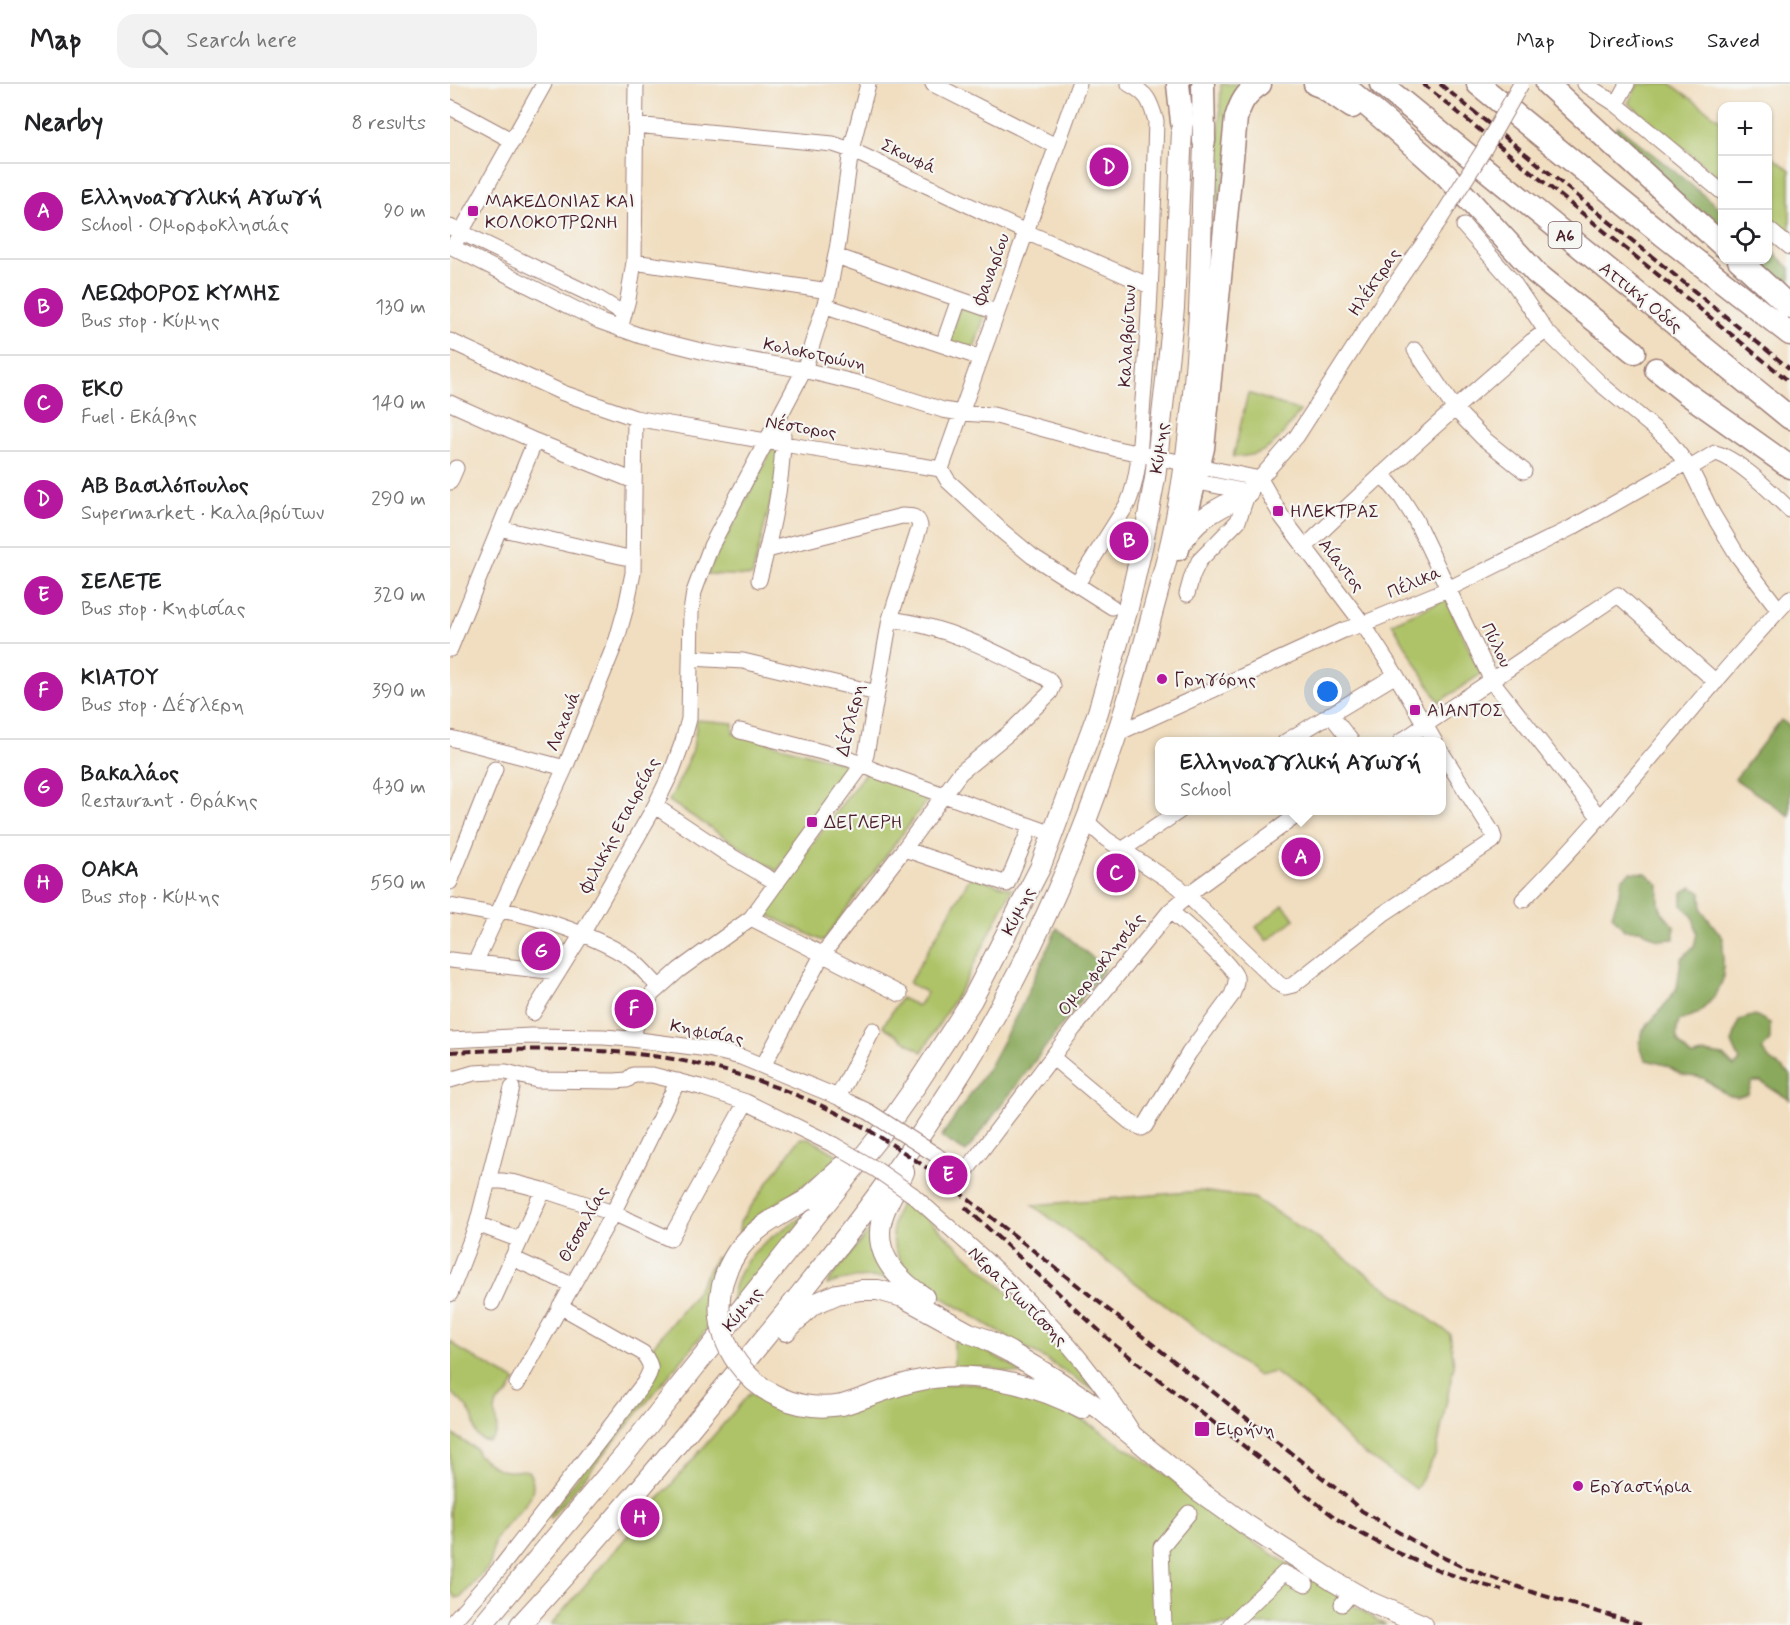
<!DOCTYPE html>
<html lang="en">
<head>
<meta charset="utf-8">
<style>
	body { margin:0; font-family:Mynerve,sans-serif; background:#f2f2f2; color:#202124 }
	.controls { position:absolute; right:18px; top:18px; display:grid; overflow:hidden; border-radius:12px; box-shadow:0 2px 4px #0004 }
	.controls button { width:54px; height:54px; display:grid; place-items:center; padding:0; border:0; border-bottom:2px solid #e0e0e0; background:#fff; color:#202124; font:30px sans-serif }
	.you { position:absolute; left:878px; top:608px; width:21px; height:21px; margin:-15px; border:4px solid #fff; border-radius:50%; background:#1a73e8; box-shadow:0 0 0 9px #1a73e833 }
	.badge { display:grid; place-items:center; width:39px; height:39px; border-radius:50%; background:#b5179e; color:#fff; font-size:20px; font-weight:700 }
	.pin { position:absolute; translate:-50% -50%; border:3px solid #fff; box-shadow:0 2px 6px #0006 }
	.popup { position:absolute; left:705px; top:653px; width:291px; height:78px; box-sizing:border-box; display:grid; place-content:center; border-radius:12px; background:#fff; filter:drop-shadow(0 2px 4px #0005); font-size:20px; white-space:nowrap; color:#757577 }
	.popup b { font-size:22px; color:#202124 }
	.popup::after { content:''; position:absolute; left:50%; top:100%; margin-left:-12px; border:12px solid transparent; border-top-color:#fff }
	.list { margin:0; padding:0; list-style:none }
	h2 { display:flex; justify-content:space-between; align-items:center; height:78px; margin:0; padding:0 24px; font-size:26px }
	h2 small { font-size:20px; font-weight:400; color:#757577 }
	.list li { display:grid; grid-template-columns:39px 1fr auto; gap:18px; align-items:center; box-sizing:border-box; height:96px; padding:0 24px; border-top:2px solid #e0e0e0 }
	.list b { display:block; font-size:22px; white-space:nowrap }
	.list p { margin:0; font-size:20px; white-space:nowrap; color:#757577 }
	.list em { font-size:20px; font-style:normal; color:#757577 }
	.icon { flex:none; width:33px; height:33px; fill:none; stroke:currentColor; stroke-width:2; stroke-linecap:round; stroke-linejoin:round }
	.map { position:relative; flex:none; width:1340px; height:1541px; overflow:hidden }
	header { display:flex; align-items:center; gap:36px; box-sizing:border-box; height:84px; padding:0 30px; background:#fff; border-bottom:2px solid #e0e0e0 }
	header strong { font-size:28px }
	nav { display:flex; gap:33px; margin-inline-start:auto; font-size:21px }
	.search { width:420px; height:54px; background:#f2f2f2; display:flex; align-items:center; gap:15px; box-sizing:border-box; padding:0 21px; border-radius:18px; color:#757577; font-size:22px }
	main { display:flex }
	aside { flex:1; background:#fff }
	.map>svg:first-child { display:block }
</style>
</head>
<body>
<header>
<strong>Map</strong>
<div class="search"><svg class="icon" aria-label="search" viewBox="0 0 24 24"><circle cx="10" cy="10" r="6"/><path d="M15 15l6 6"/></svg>Search here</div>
<nav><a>Map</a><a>Directions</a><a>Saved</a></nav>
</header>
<main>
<aside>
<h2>Nearby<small>8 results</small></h2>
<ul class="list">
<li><span class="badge">A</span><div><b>Ελληνοαγγλική Αγωγή</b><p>School · Ομορφοκλησιάς</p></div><em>90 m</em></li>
<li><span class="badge">B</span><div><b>ΛΕΩΦΟΡΟΣ ΚΥΜΗΣ</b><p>Bus stop · Κύμης</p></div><em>130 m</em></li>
<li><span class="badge">C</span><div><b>EKO</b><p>Fuel · Εκάβης</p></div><em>140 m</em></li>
<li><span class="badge">D</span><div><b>ΑΒ Βασιλόπουλος</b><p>Supermarket · Καλαβρύτων</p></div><em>290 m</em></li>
<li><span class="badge">E</span><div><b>ΣΕΛΕΤΕ</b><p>Bus stop · Κηφισίας</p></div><em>320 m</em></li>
<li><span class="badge">F</span><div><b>ΚΙΑΤΟΥ</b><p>Bus stop · Δέγλερη</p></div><em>390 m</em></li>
<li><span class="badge">G</span><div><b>Βακαλάος</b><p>Restaurant · Θράκης</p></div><em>430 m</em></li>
<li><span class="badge">H</span><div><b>ΟΑΚΑ</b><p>Bus stop · Κύμης</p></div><em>550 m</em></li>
</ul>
</aside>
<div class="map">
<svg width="1340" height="1541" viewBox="0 0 1340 1541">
	<rect width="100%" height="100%" fill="#f6f6f2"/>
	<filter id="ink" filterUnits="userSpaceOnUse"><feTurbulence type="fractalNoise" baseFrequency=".0167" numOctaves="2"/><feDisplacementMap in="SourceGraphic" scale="12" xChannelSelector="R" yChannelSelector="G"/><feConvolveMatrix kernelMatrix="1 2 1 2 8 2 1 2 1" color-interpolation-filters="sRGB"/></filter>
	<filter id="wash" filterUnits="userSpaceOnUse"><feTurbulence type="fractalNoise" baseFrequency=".008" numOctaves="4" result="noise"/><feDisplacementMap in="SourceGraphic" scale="24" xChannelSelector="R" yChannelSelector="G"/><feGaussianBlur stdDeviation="1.35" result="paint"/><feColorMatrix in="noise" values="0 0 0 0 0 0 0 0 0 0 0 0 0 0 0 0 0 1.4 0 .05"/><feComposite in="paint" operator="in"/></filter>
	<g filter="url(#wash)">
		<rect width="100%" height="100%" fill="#f1dec0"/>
		<path fill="#aec368" stroke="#7c714a" stroke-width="1.5" d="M771,0H798L766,126Z
			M1188,0H1221L1272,37V96L1178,19Z
			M1318,70L1340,86V151L1318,133Z
			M510,223L535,231L523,267L498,259Z
			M798,309L850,327C828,355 823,372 783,373Z
			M324,362L334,365L302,492L257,490Z
			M996,515L1031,590L989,618L942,539Z
			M247,636L283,639V649L404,682L327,787L219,717L233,689L243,665Z
			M418,685L484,707L373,857L312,828Z
			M521,792L562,805L515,898L472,968L433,942L451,914L468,922L477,909L459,899Z
			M833,821L845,835L817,857L806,843Z
			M351,1054H359L389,1072L368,1092L315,1127L290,1149L289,1147L290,1138L346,1059Z
			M750,1107L804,1114L873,1158L1000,1250L1004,1281L986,1370L966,1405L906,1364L863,1319L824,1288L808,1292L583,1121Z
			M454,1113L570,1220L608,1257L645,1307L594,1274L575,1264L464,1196C442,1169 434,1144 454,1113Z
			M359,1128L281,1222C284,1172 321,1153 359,1128Z
			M422,1143L437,1194C415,1192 397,1193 377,1201V1199Z
			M266,1173L271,1175L262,1204V1239L101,1434L99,1431L207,1290C212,1279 212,1271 201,1264L243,1213Z
			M504,1249L561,1281L574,1291L540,1284L504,1283Z
			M0,1257L11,1266L66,1297C63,1301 61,1306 58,1310C55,1314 49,1315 47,1320C40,1333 55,1346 39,1357C19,1354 28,1342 21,1330C16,1322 7,1313 0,1308Z
			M518,1299L566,1307L609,1322L646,1344L719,1393L789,1449L935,1541H101L300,1309L337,1327L378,1329L476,1302Z
			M0,1349L26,1365L27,1370C35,1376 46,1387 58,1387C65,1388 70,1385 78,1387C98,1416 52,1435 44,1459C41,1467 43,1474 39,1482L12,1512L6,1514L0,1507Z"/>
		<path fill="#8aa95c" stroke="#6a6444" stroke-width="1.5" d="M1168,42L1272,126V148L1160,52Z
			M1318,164L1340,184V210L1302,176H1318Z
			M1331,636L1340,642V732L1285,695Z
			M1180,788L1196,789L1209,801C1208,823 1208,826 1224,842V855L1209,856L1191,846H1174L1162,831L1170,807L1172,795Z
			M1242,803L1251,809L1252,827L1273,854V895L1266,911L1249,929L1229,937C1223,957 1228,959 1242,973L1255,969L1273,972L1284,983L1290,977L1282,959L1289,936L1305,931L1320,939V956L1312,966L1320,976L1340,990V1016L1311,998H1302L1298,1010L1287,1013L1277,1011L1253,994L1232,991L1216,981L1196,976L1190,965L1191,949L1213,923L1227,904L1231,875L1244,862L1247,850L1243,833L1232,821V809Z
			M607,844L655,884L516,1068L491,1053L539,983L572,921Z"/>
	</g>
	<g filter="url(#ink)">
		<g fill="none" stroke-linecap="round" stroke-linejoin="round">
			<g stroke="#9e7e76" stroke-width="17">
				<path id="minor" d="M483,0L606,62
					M1135,0L1166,20L1272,108
					M1166,20L1177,0
					M0,23L63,57
					M185,41L352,57L383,60L401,66L576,148L700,202
					M1014,142L1063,198L1096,247L1152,301L1217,355L1226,366L1240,384L1262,429L1288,472L1329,526
					M0,143L144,212L174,230
					M1318,145L1340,163
					M6,157L94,0
					M0,162L149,237L191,252L255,268L354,286L415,301L493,326L511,329L543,331L667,365L810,395L832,433L913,540L946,591L985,658
					M386,172L546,228
					M184,178L379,207
					M376,222L531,274
					M170,245L178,215L184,178L186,0
					M0,257L113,309L185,334L333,360L491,385
					M493,261L509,215
					M965,266L1004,324L1033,354L1074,387
					M0,319L85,357L184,397
					M1240,384L1265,369C1288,374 1323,410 1340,426
					M491,385L629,0
					M491,385L498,397L553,448L582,472L662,523
					M932,390L951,413L965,435L1042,597L1150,734
					M738,396L798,408
					M0,398L6,384
					M49,444L183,475
					M854,464C928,393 1004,324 1082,257L1096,247
					M309,496C321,452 333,397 333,350
					M627,500L678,419C691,388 690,350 693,316C701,223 703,130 706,37C700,17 698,10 679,0
					M737,510L742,492L749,477L788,437L798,408L847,352L937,212L989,137
					M0,565L85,357
					M241,574L293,577L427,609
					M880,630L902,658
					M290,647L399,675L424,686L603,750
					M666,650L894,546L913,540L998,505L1121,444L1236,379
					M0,654L115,684
					M835,658L946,591
					M950,658L1168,511L1266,598
					M205,722L274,768L327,799
					M636,737L656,755L729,803L829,900L835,903L843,901L933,830L1043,757L1044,754L1042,748L992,669
					M454,765L557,800L581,742
					M672,766L731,726
					M0,798L45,685
					M1073,816C1168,720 1248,612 1340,514
					M0,822L48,831
					M50,826C87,832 152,854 182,876C192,884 200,894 209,903
					M301,834L450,910
					M0,876L107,888
					M25,879L115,684L167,555L176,523L183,489L185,334
					M83,929L132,850L205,722L222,687L233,657L239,635L241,528L244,508L261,462L354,286L379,207L388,160L401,66L418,0
					M181,955L192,927L202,910L229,886L301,834L413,680L416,671L440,535L470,442C468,432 462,432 452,432L317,466
					M0,956L81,952L153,953L181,955L258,965L291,973L388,1013L419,1028
					M602,973L680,1038L692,1044L695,1042L739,969L782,911C784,905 787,900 786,893C783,881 731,836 720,827
					M313,982L372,871L454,765L510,689L559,649L600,609L603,602L598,595C546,568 500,543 440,535
					M0,996L24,989L42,988H56L87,996L165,997L177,996L183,991H202L250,1003L296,1018L384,1061
					M388,1013L423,946
					M486,1071L513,1091L624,944L720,827L748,803L854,726
					M38,1097H52L66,1099L93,1106L163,1129L220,1155L296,1018
					M463,1111C499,1144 538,1176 572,1211C613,1252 652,1298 682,1347
					M27,1140L70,1156
					M62,1174L122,1201
					M0,1210L27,1140L62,1004
					M42,1219L93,1106
					M67,1300L163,1129L228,997
					M892,1520L902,1508
					M0,1541L51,1483L194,1299C202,1285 203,1283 193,1269L110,1222
					M714,1541L711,1463L739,1429
					M780,1541L834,1489L856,1500"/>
			</g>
			<g stroke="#9e7e76" stroke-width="22">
				<path id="major" d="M730,461C751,429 767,427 798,408
					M454,1088C448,1101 440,1113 435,1126C419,1165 444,1193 474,1213
					M356,1116L393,1082
					M336,1247L362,1221L387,1210L411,1206H428L453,1213L519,1249L533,1254L560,1268L605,1295L650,1325L749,1407L795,1440L885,1498L920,1518L973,1541
					M392,1321C416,1314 438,1304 462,1298C518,1284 582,1298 632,1325
					M32,1541L176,1369L436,1044L467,1000L522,916L590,784L648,628L678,524L693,459L705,394L724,224L733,24
					M70,1541C153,1451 231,1357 308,1262C391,1161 473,1058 538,944C609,820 660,686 697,549C707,510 719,472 726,433C738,372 744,309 748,246C752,178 751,110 755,42"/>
			</g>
			<g stroke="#9e7e76" stroke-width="25">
				<path id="highway" d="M728,0L732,38
					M753,0L754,57
					M865,0L873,3L902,23
					M892,0L939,40L995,90L1086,189L1184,268
					M931,0L1340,334
					M1028,0L1213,151L1340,250
					M1097,0L1272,161
					M1289,176L1340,223
					M1206,285L1236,309L1340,383
					M728,465L753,364L786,34C791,18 795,10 810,0"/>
			</g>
			<use href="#minor" stroke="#fff" stroke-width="15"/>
			<use href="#major" stroke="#fff" stroke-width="20"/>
			<use href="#highway" stroke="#fff" stroke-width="22"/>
			<path stroke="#4a1f2b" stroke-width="4" stroke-dasharray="9 4.5" stroke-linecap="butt" d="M973,0L1340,298
				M990,0L1340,285
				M0,968C70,965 141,963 210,973C273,982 345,1007 401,1036C430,1052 458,1071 486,1090L893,1410L912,1427L988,1471L1013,1483L1088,1510L1192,1541
				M515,1123L666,1262L887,1435C940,1468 990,1490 1052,1506"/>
			<g stroke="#9e7e76" stroke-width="17" stroke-linecap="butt">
				<path id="minor-bridge" d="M989,137L1033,67L1071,0
					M419,1028L486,1071
					M384,1061L427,1086L463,1111"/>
			</g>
			<g stroke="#9e7e76" stroke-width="22" stroke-linecap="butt">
				<path id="major-bridge" d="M356,1116C331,1131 304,1143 287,1168C236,1244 304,1336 392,1321"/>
			</g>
			<use href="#minor-bridge" stroke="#fff" stroke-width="15"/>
			<use href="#major-bridge" stroke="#fff" stroke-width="20"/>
		</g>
	</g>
	<g fill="#b5179e" stroke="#f6f6f2" stroke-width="2">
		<rect x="17" y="121" width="12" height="12" rx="3"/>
		<rect x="822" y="421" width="12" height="12" rx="3"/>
		<circle cx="712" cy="595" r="6"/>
		<rect x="959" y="620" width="12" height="12" rx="3"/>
		<rect x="356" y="732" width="12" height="12" rx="3"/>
		<rect x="744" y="1337" width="16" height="16" rx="3"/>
		<circle cx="1128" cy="1402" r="6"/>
	</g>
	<g text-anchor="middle" stroke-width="4.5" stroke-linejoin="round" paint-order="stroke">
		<rect fill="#f6f6f2" stroke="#7e6067" stroke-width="1.5" x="1098.5" y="138" width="33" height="26" rx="4.5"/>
		<g font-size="16" font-weight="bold" fill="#4a1f2b">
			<text x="1115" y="157">Α6</text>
		</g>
		<g font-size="18" fill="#4a1f2b" stroke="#f6f6f2">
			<text transform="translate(459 72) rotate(25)" y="6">Σκουφά</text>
			<text transform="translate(541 185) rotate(-70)" y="6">Φαναρίου</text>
			<text transform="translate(924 198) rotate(-56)" y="6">Ηλέκτρας</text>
			<text transform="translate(1191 213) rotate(39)" y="6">Αττική Οδός</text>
			<text transform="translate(677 252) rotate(-87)" y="6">Καλαβρύτων</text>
			<text transform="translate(365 270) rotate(12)" y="6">Κολοκοτρώνη</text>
			<text transform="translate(351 343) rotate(9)" y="6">Νέστορος</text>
			<text transform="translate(709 364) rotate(-83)" y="6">Κύμης</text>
			<text transform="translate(892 481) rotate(52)" y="6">Αίαντος</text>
			<text transform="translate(964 498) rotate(-23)" y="6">Πέλικα</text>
			<text transform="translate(1047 561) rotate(64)" y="6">Πύλου</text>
			<text transform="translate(400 636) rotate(-77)" y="6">Δέγλερη</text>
			<text transform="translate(113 637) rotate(-68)" y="6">Λαχανά</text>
			<text transform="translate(169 741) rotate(-62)" y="6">Φιλικής Εταιρείας</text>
			<text transform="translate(568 827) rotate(-63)" y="6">Κύμης</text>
			<text transform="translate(651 880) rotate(-51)" y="6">Ομορφοκλησιάς</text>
			<text transform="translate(257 948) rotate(11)" y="6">Κηφισίας</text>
			<text transform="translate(133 1140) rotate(-61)" y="6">Θεσσαλίας</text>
			<text transform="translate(568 1212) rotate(45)" y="6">Νερατζιωτίσσης</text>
			<text transform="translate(292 1225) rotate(-51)" y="6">Κύμης</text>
		</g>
		<g font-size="18" fill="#4a1f2b" stroke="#f6f6f2" text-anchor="start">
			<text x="35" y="123">ΜΑΚΕΔΟΝΙΑΣ ΚΑΙ<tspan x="35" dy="21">ΚΟΛΟΚΟΤΡΩΝΗ</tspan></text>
			<text x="840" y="433">ΗΛΕΚΤΡΑΣ</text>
			<text x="724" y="601">Γρηγόρης</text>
			<text x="977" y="632">ΑΙΑΝΤΟΣ</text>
			<text x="374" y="744">ΔΕΓΛΕΡΗ</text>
			<text x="766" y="1351">Ειρήνη</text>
			<text x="1140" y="1408">Εργαστήρια</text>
		</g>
	</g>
</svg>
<div class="controls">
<button>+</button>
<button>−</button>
<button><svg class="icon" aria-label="locate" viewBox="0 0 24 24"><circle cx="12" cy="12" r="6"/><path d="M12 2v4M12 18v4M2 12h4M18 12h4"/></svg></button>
</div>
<div class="you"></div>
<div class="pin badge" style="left:851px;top:773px">A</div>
<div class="popup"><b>Ελληνοαγγλική Αγωγή</b>School</div>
<div class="pin badge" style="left:679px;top:457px">B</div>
<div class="pin badge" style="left:666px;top:789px">C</div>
<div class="pin badge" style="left:659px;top:83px">D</div>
<div class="pin badge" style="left:498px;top:1091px">E</div>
<div class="pin badge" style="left:184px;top:925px">F</div>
<div class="pin badge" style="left:91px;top:867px">G</div>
<div class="pin badge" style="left:190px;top:1434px">H</div>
</div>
</main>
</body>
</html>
